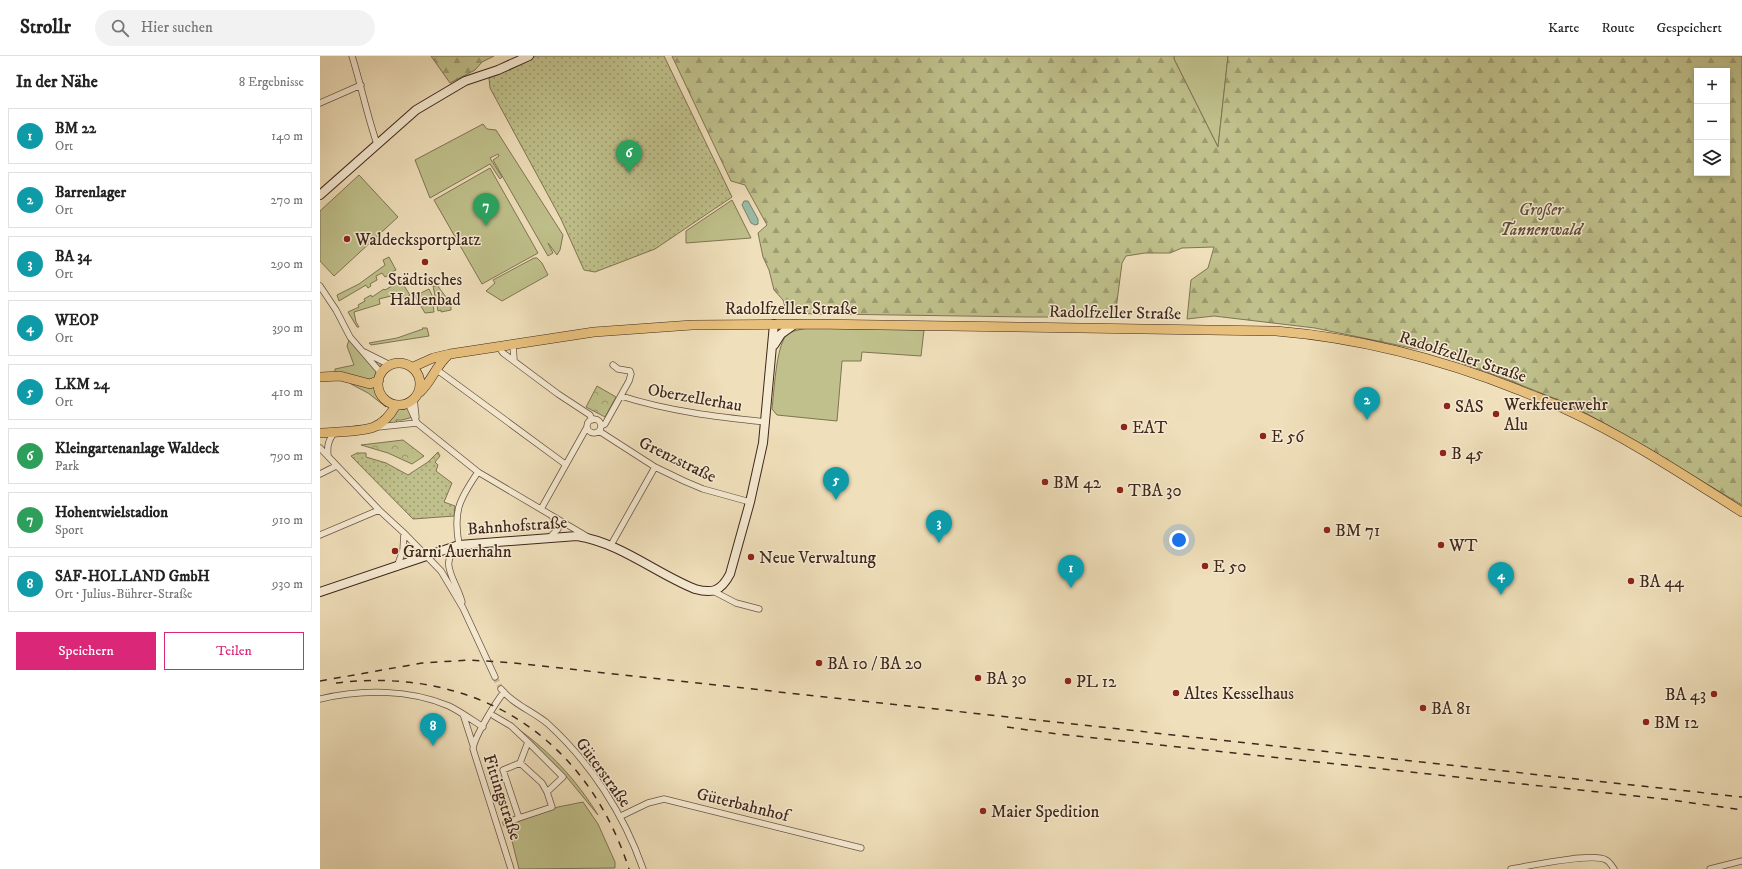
<!DOCTYPE html>
<html lang="de">
<head>
<meta charset="utf-8">
<style>
	body { margin:0; font-family:"IM FELL DW Pica",serif; background:#f2f2f2; color:#222 }
	.controls { position:absolute; right:12px; top:12px; display:grid; overflow:hidden; border-radius:0px; box-shadow:0 2px 6px #0003 }
	.controls button { width:36px; height:36px; display:grid; place-items:center; padding:0; border:0; border-bottom:1px solid #e0e0e0; background:#fff; color:#222; font:20px sans-serif }
	.you { position:absolute; left:859px; top:484px; width:14px; height:14px; margin:-10px; border:3px solid #fff; border-radius:50%; background:#1a73e8; box-shadow:0 0 0 6px #1a73e833 }
	.badge { display:grid; place-items:center; width:26px; height:26px; border-radius:50%; background:#db2777; color:#fff; font-size:13px; font-weight:700 }
	.pin { position:absolute; translate:-50% -33px; filter:drop-shadow(0 1px 2px #0008) }
	.pin::after { content:''; position:absolute; top:21px; width:14px; height:12px; background:inherit; clip-path:polygon(0 0,100% 0,50% 100%) }
	.list { margin:0; padding:0; list-style:none }
	h2 { display:flex; justify-content:space-between; align-items:center; height:52px; margin:0; padding:0 16px; font-size:17px }
	h2 small { font-size:13px; font-weight:400; color:#767676 }
	.list li { display:grid; grid-template-columns:26px 1fr auto; gap:12px; align-items:center; box-sizing:border-box; height:56px; margin:0 8px 8px; padding:0 8px; border:1px solid #e0e0e0; border-radius:0px }
	.list b { display:block; font-size:15px; white-space:nowrap }
	.list p { margin:0; font-size:13px; white-space:nowrap; color:#767676 }
	.list em { font-size:13px; font-style:normal; color:#767676 }
	.actions { display:flex; gap:8px; padding:12px 16px }
	.actions a { flex:1; padding:9px 0; border:1px solid #db2777; border-radius:0px; text-align:center; font-size:14px; color:#db2777 }
	.actions .main { background:#db2777; color:#fff }
	.icon { flex:none; width:22px; height:22px; fill:none; stroke:currentColor; stroke-width:2; stroke-linecap:round; stroke-linejoin:round }
	.map { position:relative; flex:none; width:1422px; height:813px; overflow:hidden }
	header { display:flex; align-items:center; gap:24px; box-sizing:border-box; height:56px; padding:0 20px; background:#fff; border-bottom:1px solid #e0e0e0 }
	header strong { font-size:19px }
	nav { display:flex; gap:22px; margin-inline-start:auto; font-size:14px }
	.search { width:280px; height:36px; background:#f2f2f2; display:flex; align-items:center; gap:10px; box-sizing:border-box; padding:0 14px; border-radius:22px; color:#767676; font-size:15px }
	main { display:flex }
	aside { flex:1; background:#fff }
	.map>svg:first-child { display:block }
</style>
</head>
<body>
<header>
<strong>Strollr</strong>
<div class="search"><svg class="icon" aria-label="search" viewBox="0 0 24 24"><circle cx="10" cy="10" r="6"/><path d="M15 15l6 6"/></svg>Hier suchen</div>
<nav><a>Karte</a><a>Route</a><a>Gespeichert</a></nav>
</header>
<main>
<aside>
<h2>In der Nähe<small>8 Ergebnisse</small></h2>
<ul class="list">
<li><span class="badge" style="background:#0f9aa8">1</span><div><b>BM 22</b><p>Ort</p></div><em>140 m</em></li>
<li><span class="badge" style="background:#0f9aa8">2</span><div><b>Barrenlager</b><p>Ort</p></div><em>270 m</em></li>
<li><span class="badge" style="background:#0f9aa8">3</span><div><b>BA 34</b><p>Ort</p></div><em>290 m</em></li>
<li><span class="badge" style="background:#0f9aa8">4</span><div><b>WEOP</b><p>Ort</p></div><em>390 m</em></li>
<li><span class="badge" style="background:#0f9aa8">5</span><div><b>LKM 24</b><p>Ort</p></div><em>410 m</em></li>
<li><span class="badge" style="background:#2e9e5b">6</span><div><b>Kleingartenanlage Waldeck</b><p>Park</p></div><em>790 m</em></li>
<li><span class="badge" style="background:#2e9e5b">7</span><div><b>Hohentwielstadion</b><p>Sport</p></div><em>910 m</em></li>
<li><span class="badge" style="background:#0f9aa8">8</span><div><b>SAF-HOLLAND GmbH</b><p>Ort · Julius-Bührer-Straße</p></div><em>930 m</em></li>
</ul>
<div class="actions"><a class="main">Speichern</a><a>Teilen</a></div>
</aside>
<div class="map">
<svg width="1422" height="813" viewBox="0 0 1422 813">
	<defs>
		<pattern id="forest-firs" width="22" height="20" patternUnits="userSpaceOnUse"><rect width="22" height="20" fill="#bfc08b"/><path d="M5 1l3.5 6h-7zM16 11l3.5 6h-7z" fill="#9d9c71"/></pattern>
		<pattern id="park-crowns" width="20" height="18" patternUnits="userSpaceOnUse"><rect width="20" height="18" fill="#bfc08b"/><path d="M2 6a3 3 0 1 1 6 0M12 15a3 3 0 1 1 6 0" fill="none" stroke="#9d9c71"/></pattern>
		<pattern id="garden-dots" width="8" height="8" patternUnits="userSpaceOnUse"><rect width="8" height="8" fill="#bfc08b"/><path d="M2 2h.1M6 6h.1" fill="none" stroke="#9d9c71" stroke-width="1.8" stroke-linecap="round"/></pattern>
	</defs>
	<rect width="100%" height="100%" fill="#efdfba"/>
	<filter id="stains"><feTurbulence type="fractalNoise" baseFrequency=".005" numOctaves="4"/><feColorMatrix values="0 0 0 0 .2 0 0 0 0 .09 0 0 0 0 .02 0 0 0 .5 -.17"/></filter>
	<radialGradient id="worn" r=".72"><stop offset=".6" stop-color="#630" stop-opacity="0"/><stop offset="1" stop-color="#630" stop-opacity=".3"/></radialGradient>
	<path fill="#bfc08b" stroke="#807454" d="M854,0H908L898,91L854,3Z
		M163,68L167,73L176,74L243,179L240,194L237,199L228,187L233,197L228,200L173,104L179,100L178,98L170,102L182,121L180,123L170,108L110,142L95,104Z
		M170,112L218,197L162,228L114,144Z
		M39,119L78,161L14,220L0,205V155Z
		M412,144L431,182L366,187V175Z
		M69,201L76,214L70,217H68L69,219L65,221L62,217L56,220L57,224L50,228L51,230L48,232L46,229L19,245L17,239L39,228L65,209L63,204Z
		M214,202H217L222,207L228,219L182,245L166,235L175,227L173,224Z
		M81,225L90,239L82,243L79,238L59,243L60,248L34,256L36,266L39,271H37L28,256L39,251L38,249L45,245L44,243L51,239L52,241L64,233L65,234Z
		M113,230H118C122,237 132,246 131,254L121,256V254L118,255Z
		M109,233L112,239L114,256L105,257L95,240Z
		M102,272H107L109,280L51,289L49,287L77,282L103,273Z
		M487,272L604,274L601,300L542,296L541,305H522L517,365L457,359L452,353C454,337 456,291 466,280C472,274 480,274 487,272Z
		M30,281L39,293L70,309C55,319 55,336 69,346L66,351L48,337L31,328L32,324L15,320V313L34,309L27,290Z
		M88,347L93,361L82,364H76L77,369L54,371L76,349Z
		M197,672C231,697 255,722 278,759L245,719Z
		M263,746L278,768L295,806V812L199,813L188,769L238,751Z"/>
	<path fill="url(#forest-firs)" stroke="#807454" fill-rule="evenodd" d="M111,0H174L162,6L155,14L130,27Z
		M352,0H854V3L898,91L908,0H1422V449L1298,375L1251,349L1186,323L1111,296L995,272L894,260L867,263L871,224L888,212L894,191L862,192L850,197H825L806,200L802,207L795,261H708L443,257L448,252L465,251L463,244L454,234L449,214L443,201L438,177L447,169L425,129L411,125ZM1377,15H1407V117H1377Z"/>
	<path fill="url(#park-crowns)" stroke="#807454" d="M277,330L296,341L285,361L266,351Z
		M83,384L104,400L92,408L68,397L41,389Z"/>
	<path fill="url(#garden-dots)" stroke="#807454" d="M216,0H344L412,141L335,193L275,216L264,214L241,163L170,32L169,22Z
		M118,396L120,400L115,406L118,409L116,415L132,427L124,446L135,450L134,460L93,463L31,400L37,397H46V401L66,407L88,419L108,406Z"/>
	<path fill="#9bbdaa" stroke="#778171" d="M424,145H428L438,163V168L435,169L431,167L422,149Z"/>
	<g fill="none" stroke-linecap="round" stroke-linejoin="round">
		<path stroke="#ccba9a" stroke-width="5.5" stroke-dasharray="5.5 3" stroke-linecap="butt" d="M175,621L181,633"/>
		<g stroke="#6c5544" stroke-width="7">
			<path id="street" d="M32,0C41,29 47,59 57,88
				M0,47L41,29
				M0,230L16,254L30,281L61,317
				M193,288L194,304
				M178,290L183,297L238,338L270,359L272,364
				M44,296L70,309
				M114,316H120L245,408
				M301,340C348,355 397,361 446,366
				M94,343L96,361
				M88,347L97,367L158,416L268,481
				M267 370a7 7 0 1 1 14 0a7 7 0 1 1-14 0Z
				M281,370L285,368L309,325L311,318L310,315L298,313L293,309
				M58,371L97,367
				M279,375L335,411L364,425L383,433L430,446
				M0,392L59,454L84,477L121,515L143,552L175,621
				M8,400C7,390 8,384 15,376
				M0,418L16,410
				M221,453L267,371
				M0,479L59,454
				M229,482L238,473V469L232,460
				M291,489L335,411
				M77,511L83,494L84,477
				M393,535L416,547L439,553
				M142,546C136,523 117,507 139,489C133,455 139,444 158,416
				M181,633C193,648 212,655 227,667C270,706 304,758 323,813
				M184,636C176,646 154,681 153,693L191,813
				M0,643C41,633 89,633 129,650C141,656 152,664 163,671
				M143,658L153,689
				M174,660L191,670L208,686L200,707L183,714L199,762L186,767
				M200,707L222,727L227,736L243,721L208,686
				M301,760L328,747L344,743L541,792
				M199,762L232,751L227,736
				M1191,813C1209,810 1273,796 1286,804C1289,805 1292,810 1294,813
				M1390,813L1422,805"/>
		</g>
		<g stroke="#40271c" stroke-width="10">
			<path id="secondary" d="M0,139L96,54L145,25L178,14L209,0
				M454,289L461,278L475,268
				M0,536L139,489L257,480C301,487 335,517 375,533C393,538 401,535 410,518L430,446L443,387L454,268"/>
		</g>
		<g stroke="#40271c" stroke-width="10">
			<path id="primary" d="M58 328a21 21 0 1 1 42 0a21 21 0 1 1-42 0Z
				M93,311L113,302L130,298L274,276L372,269L492,268L956,275C1041,282 1121,303 1199,334C1215,341 1232,346 1247,354C1308,382 1365,420 1422,456
				M0,321L20,320L50,328L59,324
				M100,336C112,325 115,311 128,299
				M0,377C15,376 41,376 54,371C64,367 71,358 76,349"/>
		</g>
		<use href="#street" stroke="#f5ead2" stroke-width="5.5"/>
		<use href="#secondary" stroke="#f5ead2" stroke-width="8"/>
		<use href="#primary" stroke="#e8c07d" stroke-width="9"/>
		<path stroke="#40271c" stroke-width="1.5" stroke-dasharray="7 7" stroke-linecap="butt" d="M0,625L102,607L150,604L194,607L1422,741
			M16,627C155,610 266,680 309,813
			M687,671L737,678L1352,744L1422,754"/>
	</g>
	<g fill="#8f2418" stroke="#f5ead2" stroke-width="1.5">
		<circle cx="27" cy="183" r="4"/>
		<circle cx="105" cy="206" r="4"/>
		<circle cx="1127" cy="350" r="4"/>
		<circle cx="1176" cy="358" r="4"/>
		<circle cx="804" cy="371" r="4"/>
		<circle cx="943" cy="380" r="4"/>
		<circle cx="1123" cy="397" r="4"/>
		<circle cx="725" cy="426" r="4"/>
		<circle cx="800" cy="434" r="4"/>
		<circle cx="1007" cy="474" r="4"/>
		<circle cx="1121" cy="489" r="4"/>
		<circle cx="75" cy="495" r="4"/>
		<circle cx="431" cy="501" r="4"/>
		<circle cx="885" cy="510" r="4"/>
		<circle cx="1311" cy="525" r="4"/>
		<circle cx="499" cy="607" r="4"/>
		<circle cx="658" cy="622" r="4"/>
		<circle cx="748" cy="625" r="4"/>
		<circle cx="856" cy="637" r="4"/>
		<circle cx="1394" cy="638" r="4"/>
		<circle cx="1103" cy="652" r="4"/>
		<circle cx="1326" cy="666" r="4"/>
		<circle cx="663" cy="755" r="4"/>
	</g>
	<g text-anchor="middle" stroke-width="3" stroke-linejoin="round" paint-order="stroke">
		<g font-size="17" font-style="italic" fill="#604d38" stroke="#f5ead2">
			<text x="1221" y="159">Großer<tspan x="1221" dy="20">Tannenwald</tspan></text>
		</g>
		<g font-size="17" fill="#40271c" stroke="#f5ead2" text-anchor="start">
			<text x="35" y="189">Waldecksportplatz</text>
			<text x="105" y="229" text-anchor="middle">Städtisches<tspan x="105" dy="20">Hallenbad</tspan></text>
			<text x="1184" y="354">Werkfeuerwehr<tspan x="1184" dy="20">Alu</tspan></text>
			<text x="1135" y="356">SAS</text>
			<text x="812" y="377">EAT</text>
			<text x="951" y="386">E 56</text>
			<text x="1131" y="403">B 45</text>
			<text x="733" y="432">BM 42</text>
			<text x="808" y="440">TBA 30</text>
			<text x="1015" y="480">BM 71</text>
			<text x="1129" y="495">WT</text>
			<text x="83" y="501">Garni Auerhahn</text>
			<text x="439" y="507">Neue Verwaltung</text>
			<text x="893" y="516">E 50</text>
			<text x="1319" y="531">BA 44</text>
			<text x="507" y="613">BA 10 / BA 20</text>
			<text x="666" y="628">BA 30</text>
			<text x="756" y="631">PL 12</text>
			<text x="864" y="643">Altes Kesselhaus</text>
			<text x="1386" y="644" text-anchor="end">BA 43</text>
			<text x="1111" y="658">BA 81</text>
			<text x="1334" y="672">BM 12</text>
			<text x="671" y="761">Maier Spedition</text>
		</g>
		<g font-size="17" fill="#40271c" stroke="#f5ead2">
			<text x="471" y="258">Radolfzeller Straße</text>
			<text transform="translate(795 256) rotate(1)" y="6">Radolfzeller Straße</text>
			<text transform="translate(1143 300) rotate(18)" y="6">Radolfzeller Straße</text>
			<text transform="translate(375 341) rotate(10)" y="6">Oberzellerhau</text>
			<text transform="translate(358 403) rotate(26)" y="6">Grenzstraße</text>
			<text transform="translate(197 469) rotate(-4)" y="6">Bahnhofstraße</text>
			<text transform="translate(284 716) rotate(54)" y="6">Güterstraße</text>
			<text transform="translate(183 741) rotate(72)" y="6">Fittingstraße</text>
			<text transform="translate(423 748) rotate(14)" y="6">Güterbahnhof</text>
		</g>
	</g>
	<rect width="100%" height="100%" filter="url(#stains)"/>
	<rect width="100%" height="100%" fill="url(#worn)"/>
</svg>
<div class="controls">
<button>+</button>
<button>−</button>
<button><svg class="icon" aria-label="layers" viewBox="0 0 24 24"><path d="M12 4l9 5-9 5-9-5zM3 14l9 5 9-5"/></svg></button>
</div>
<div class="you"></div>
<div class="pin badge" style="left:751px;top:532px;background:#0f9aa8">1</div>
<div class="pin badge" style="left:1047px;top:364px;background:#0f9aa8">2</div>
<div class="pin badge" style="left:619px;top:487px;background:#0f9aa8">3</div>
<div class="pin badge" style="left:1181px;top:539px;background:#0f9aa8">4</div>
<div class="pin badge" style="left:516px;top:444px;background:#0f9aa8">5</div>
<div class="pin badge" style="left:309px;top:117px;background:#2e9e5b">6</div>
<div class="pin badge" style="left:166px;top:170px;background:#2e9e5b">7</div>
<div class="pin badge" style="left:113px;top:690px;background:#0f9aa8">8</div>
</div>
</main>
</body>
</html>
